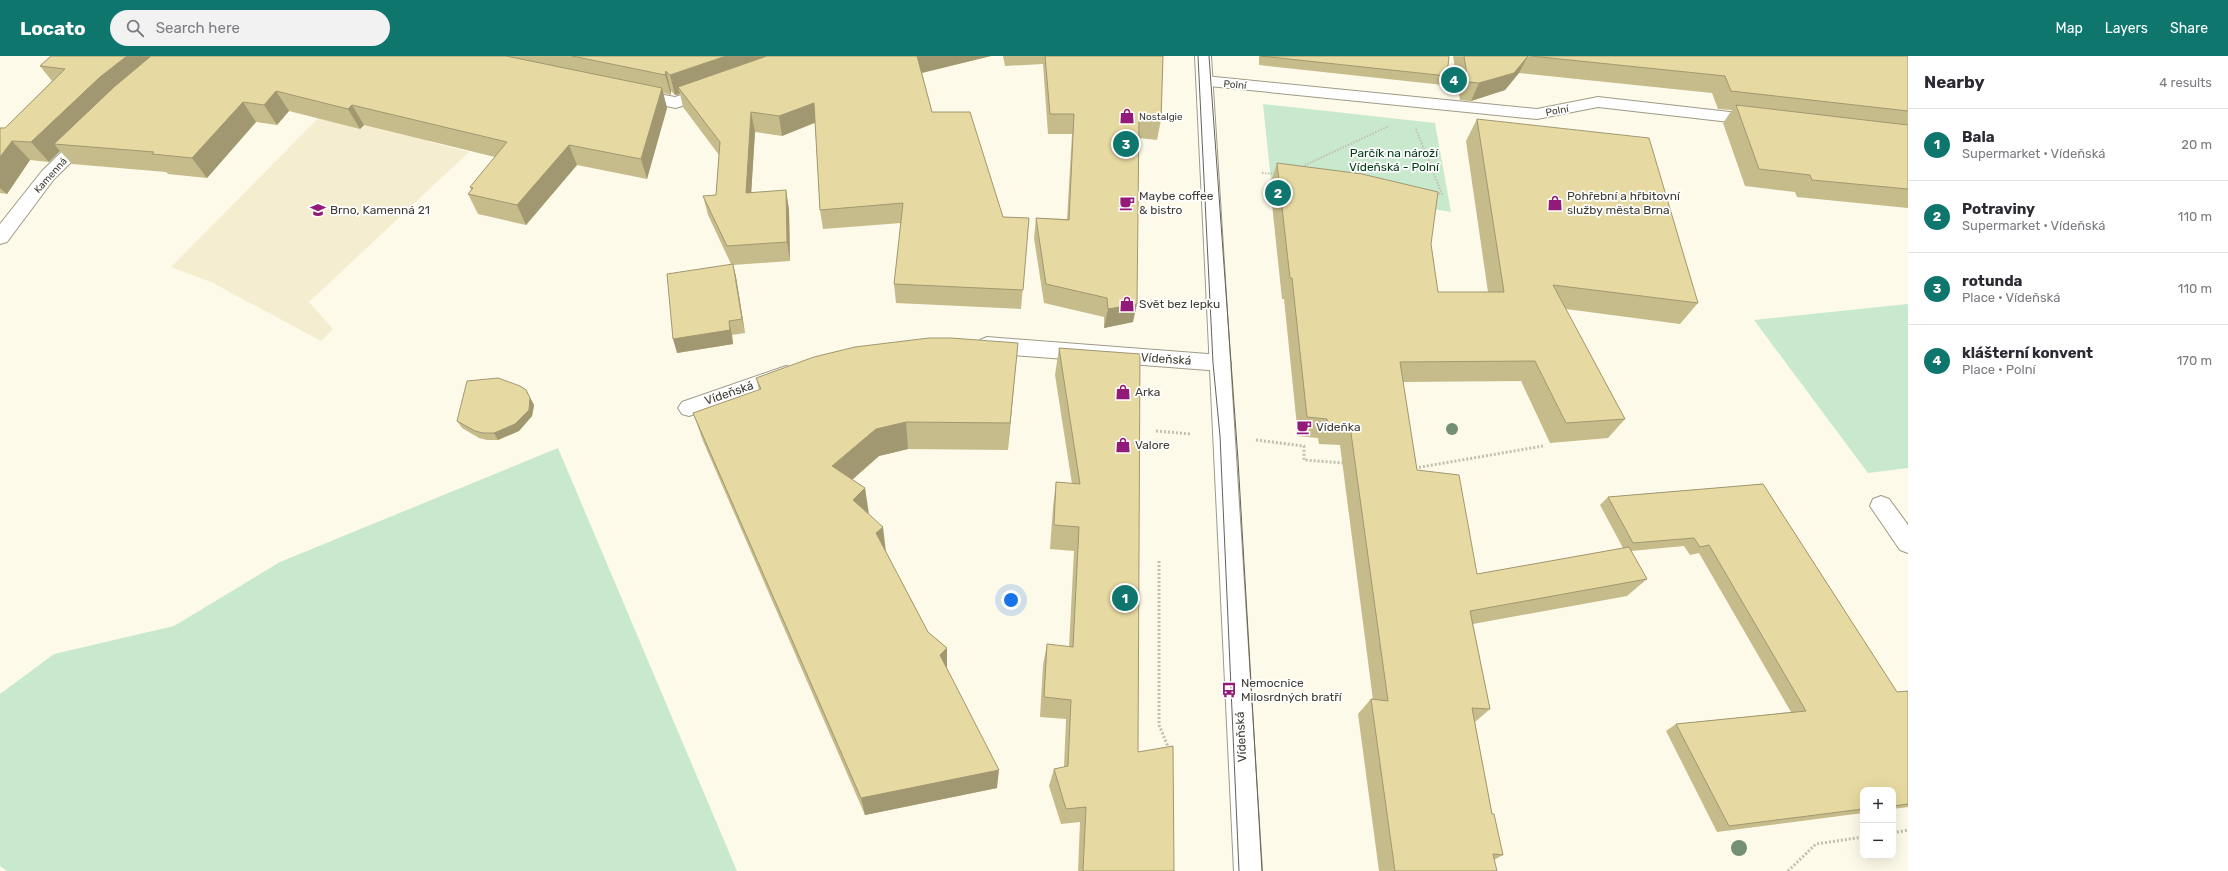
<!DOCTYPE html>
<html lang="en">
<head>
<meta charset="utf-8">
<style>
	body { margin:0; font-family:Rubik,sans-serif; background:#f2f2f3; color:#2b2b33 }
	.controls { position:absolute; right:12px; bottom:12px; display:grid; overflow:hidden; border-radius:8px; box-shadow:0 4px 16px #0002 }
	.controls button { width:36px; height:36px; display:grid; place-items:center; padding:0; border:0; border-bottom:1px solid #e1e1e2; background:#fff; color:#2b2b33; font:20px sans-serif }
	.you { position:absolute; left:1011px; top:544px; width:14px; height:14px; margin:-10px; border:3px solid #fff; border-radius:50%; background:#1a73e8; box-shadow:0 0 0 6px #1a73e833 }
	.badge { display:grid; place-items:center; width:26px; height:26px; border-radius:50%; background:#0f766e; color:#fff; font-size:13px; font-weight:700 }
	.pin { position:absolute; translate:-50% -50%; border:2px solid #fff; box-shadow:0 1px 4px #0006 }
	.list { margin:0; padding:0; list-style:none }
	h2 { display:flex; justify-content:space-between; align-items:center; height:52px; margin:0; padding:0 16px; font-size:17px }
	h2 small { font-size:13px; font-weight:400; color:#7c7c81 }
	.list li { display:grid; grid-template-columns:26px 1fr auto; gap:12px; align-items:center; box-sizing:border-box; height:72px; padding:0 16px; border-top:1px solid #e1e1e2 }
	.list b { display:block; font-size:15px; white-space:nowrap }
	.list p { margin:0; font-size:13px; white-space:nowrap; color:#7c7c81 }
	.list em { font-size:13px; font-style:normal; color:#7c7c81 }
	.icon { flex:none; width:22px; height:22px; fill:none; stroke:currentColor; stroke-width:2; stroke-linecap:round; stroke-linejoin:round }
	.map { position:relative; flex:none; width:1908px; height:815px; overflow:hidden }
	header { display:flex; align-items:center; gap:24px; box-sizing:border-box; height:56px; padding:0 20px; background:#0f766e; color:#fff }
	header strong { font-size:19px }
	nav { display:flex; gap:22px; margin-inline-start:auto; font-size:14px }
	.search { width:280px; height:36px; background:#f2f2f3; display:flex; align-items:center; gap:10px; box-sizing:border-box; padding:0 14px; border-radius:22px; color:#7c7c81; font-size:15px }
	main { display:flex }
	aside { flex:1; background:#fff }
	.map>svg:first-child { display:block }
</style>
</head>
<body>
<header>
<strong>Locato</strong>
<div class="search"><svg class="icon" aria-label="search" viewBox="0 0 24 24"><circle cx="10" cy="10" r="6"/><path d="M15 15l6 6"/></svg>Search here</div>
<nav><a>Map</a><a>Layers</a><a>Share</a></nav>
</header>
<main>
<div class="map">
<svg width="1908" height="815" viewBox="0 0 1908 815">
	<rect width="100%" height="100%" fill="#fefae9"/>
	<path fill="#f4edd0" d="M349,31L440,72L427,85L469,96L309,246L333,273L321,285L211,226L171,211Z"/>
	<path fill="#c8e9cd" d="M1263,48L1435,67L1451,156L1271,125Z
		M1908,248V412L1868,417L1754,264Z
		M558,392L737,815H7L0,810V638L54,598L174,570L280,506Z"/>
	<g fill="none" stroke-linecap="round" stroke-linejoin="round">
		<g stroke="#9f9a86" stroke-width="2">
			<path id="lane" d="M1881,440L1889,443L1908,469V497L1900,494L1870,450L1873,443Z"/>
		</g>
		<g stroke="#9f9a86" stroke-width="2">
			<path id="street" d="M1205,20L1537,53L1598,41L1756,59L1762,60L1765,64L1762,68L1756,69L1598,51L1537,63L1199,29L1197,25L1199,21Z
				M711,29L717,30L719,34L717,38L676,52L630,43L628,39L630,35L636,34L675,41Z
				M87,75L93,77L96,81L93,85L54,123L7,186L0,188V168L42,115L81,77Z
				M987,281L1221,299L1228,301L1231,307L1228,313L1221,315L987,297L980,294L977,289L980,284Z
				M786,310L793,312L796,318L793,324L689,360L682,358L678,352L682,346Z"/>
		</g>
		<g stroke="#9f9a86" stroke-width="2">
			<path id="secondary" d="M1195,0H1211L1262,815H1234Z"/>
		</g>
		<path stroke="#c2bfb1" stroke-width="2" stroke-dasharray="1.5 1.5" stroke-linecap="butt" d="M1416,73L1442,138L1435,137
			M1299,112L1389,70
			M1262,117L1277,118"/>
		<path stroke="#c2bfb1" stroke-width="3" stroke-dasharray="2 2" stroke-linecap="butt" d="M1156,375L1191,378
			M1256,384L1304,390V404L1344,407
			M1415,412L1543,390
			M1159,505V669L1169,693
			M1893,777L1908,774
			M1788,815L1816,788L1863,781"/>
		<use href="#lane" fill="#fff" fill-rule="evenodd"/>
		<use href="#street" fill="#fff" fill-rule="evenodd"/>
		<use href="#secondary" fill="#fff" fill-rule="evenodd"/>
		<path stroke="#646257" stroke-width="1" d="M1198,0L1213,307L1220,380L1239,815
			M1209,0L1238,404L1262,815"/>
	</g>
	<g fill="#739074">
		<circle cx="1452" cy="373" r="6"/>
		<circle cx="1739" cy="792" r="8"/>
	</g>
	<path fill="#c6bb8a" d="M51,0H991L922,17L932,56L1003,161L1029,162L1021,253L896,247L894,228L901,167L823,173L820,154L815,67L782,80L755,76L751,137L786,134L789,154L790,205L733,209L736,221L745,277L732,279L733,288L677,297L731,208L708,159L703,140L716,139L719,99L683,51L680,38L675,39L671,35V39L663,37L667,52L647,123L577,109L526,169L478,158L468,138L471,134L470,131L495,101L364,69L360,73L289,55L277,69L256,66L207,122L168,118L166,116L72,108L60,95L49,106L30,104L7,138L0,137V72H5L52,25L40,10Z
		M1003,0H1163L1161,64L1157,84L1139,82L1133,266L1104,272V261L1044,247L1034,182L1036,162L1067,163L1072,78H1048L1043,8L1005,10Z
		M1259,0H1449L1447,20L1443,29L1259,9Z
		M1453,0H1908V152L1797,141L1795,136L1745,130L1723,67L1732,54L1718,53L1712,37L1519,17L1505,34L1471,45L1460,44Z
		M1477,63L1698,247L1680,268L1566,253L1625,363L1608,382L1550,387L1521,325L1403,326L1417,414L1477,518L1623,492L1600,449L1608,441L1763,428L1897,636L1908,635V751L1893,753V734H1863V757L1717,776L1666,675L1676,668L1791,656L1699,497L1690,499L1684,490L1631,495L1647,523L1627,540L1473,568L1490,653L1475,666L1492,758L1503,799L1494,804L1497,815H1379L1358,658L1371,643L1373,644L1340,389L1319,388L1318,382L1298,380L1284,243H1282L1270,129L1277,107L1431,188L1438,236H1488L1466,85Z
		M1018,287L1008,394L908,393L879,400L852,424L865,432L868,458L886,496L928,576L947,592V614L997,732L865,759L703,385L693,357L759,334L756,322Z
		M1059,292L1138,696L1174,815H1078L1080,766L1061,768L1049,730L1054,713L1064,711L1066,663L1040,661L1043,609L1047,588L1069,591L1074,495L1050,493L1053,451L1056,426L1072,428L1055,319Z
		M526,334L534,349L532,360L519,375L498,384H487L479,382L462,372L457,365Z"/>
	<path fill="#a19871" d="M127,0H167L54,88L60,95L49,106L31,86L100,21Z
		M726,0H787L678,31L680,38L675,39L670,19Z
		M917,0H991L917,18Z
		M1528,0L1519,17L1505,34L1471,45L1479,27Z
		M666,15L671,35V39L665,19Z
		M662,32L667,52L647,123L641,103Z
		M276,35L289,55L277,69L264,49Z
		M243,46L256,66L207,122L192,102Z
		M814,47L816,66L782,80L779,60Z
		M352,49L364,69L360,73L348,53Z
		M751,56L755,76L750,157L746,137Z
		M12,85L30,104L7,138L0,132V101Z
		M569,89L577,109L526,169L517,149Z
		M786,134L789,154L790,205L787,186Z
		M733,208L736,221L745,277L742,263Z
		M1137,248L1133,266L1104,272L1108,253Z
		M729,265L732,279L733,288L677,297L673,283Z
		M1018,287L1015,316L1008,394L1010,367Z
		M526,334L534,349L532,360L519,375L498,384L494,377Z
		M906,366L908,393L879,400L837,437L832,410L876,373Z
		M865,432L869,458L853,444Z
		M883,471L886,496L876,477Z
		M947,592V614L940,599Z
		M999,714L997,732L865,759L861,742Z"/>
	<path fill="#e6d9a1" stroke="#a19871" d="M51,0H127L100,21L31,86L12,85L0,101V72H5L65,13L40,10Z
		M151,0H506L662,32L641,103L569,89L517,149L468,138L473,132L470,131L507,86L352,49L348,53L276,35L264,49L243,46L192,102L152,98L154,96L54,88L114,31Z
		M572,0H726L670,19L666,15L665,19Z
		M767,0H917L932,56H970L1003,161L1029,162L1023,234L894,228L903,147L820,154L814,47L779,60L751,56L746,137L786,134L787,186L727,190L703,140L716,139L720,86L678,31Z
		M1045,0H1163L1161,64L1139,61L1137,248L1108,253L1107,242L1046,228L1036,162L1069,164L1074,58H1050Z
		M1261,0H1449L1447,20Z
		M1464,0H1528L1514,17L1479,27L1468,26Z
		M1531,0H1908V55L1731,35L1725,20Z
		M1736,49L1908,69V133L1812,124L1810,119L1759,113Z
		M1477,63L1649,82L1698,247L1553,229L1625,363L1566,367L1535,305L1400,306L1417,414L1459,419L1477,518L1629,491L1647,523L1470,555L1490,653L1472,652L1492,758H1494L1503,799L1493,798L1497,815H1395L1371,643L1388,645L1350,370L1328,369L1327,363L1307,361L1292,222H1290L1277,107L1362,118L1438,136L1431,188L1438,236H1504Z
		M733,208L742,263L729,265L730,274L673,283L667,218Z
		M929,282H951L1018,287L1010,367L906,366L876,373L832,410L865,432L853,444L883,471L876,477L928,576L947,592L940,599L999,714L861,742L693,357L761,333L756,322L814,301L855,291Z
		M1059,292L1140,298L1138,696L1173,690L1174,815H1083L1086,751L1066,753L1054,713L1068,710L1071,644L1044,641L1047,588L1073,591L1079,471L1054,469L1056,426L1080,428Z
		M498,322L520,330L526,334L530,342L529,354L515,368L494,377H483L475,375L457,365L467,325Z
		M1763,428L1897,636L1908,635V748L1893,750V734H1863V753L1729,770L1676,668L1806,655L1709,489L1700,491L1694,482L1633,487L1608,441Z"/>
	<defs>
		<g id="shop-bare" transform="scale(1.2)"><path d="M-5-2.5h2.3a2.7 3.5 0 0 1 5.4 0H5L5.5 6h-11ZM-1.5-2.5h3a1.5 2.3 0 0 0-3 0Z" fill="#921a78" stroke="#fff" stroke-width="2.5" paint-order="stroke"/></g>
		<g id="cafe-bare" transform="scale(1.2)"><path d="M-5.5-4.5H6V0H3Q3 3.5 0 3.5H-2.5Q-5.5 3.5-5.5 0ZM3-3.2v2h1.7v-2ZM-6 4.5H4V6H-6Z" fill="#921a78" stroke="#fff" stroke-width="2.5" paint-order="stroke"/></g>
		<g id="school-bare" transform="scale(1.2)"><path d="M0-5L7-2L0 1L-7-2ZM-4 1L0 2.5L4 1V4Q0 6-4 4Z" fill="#921a78" stroke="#fff" stroke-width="2.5" paint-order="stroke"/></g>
		<g id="bus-bare" transform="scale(1.2)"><path d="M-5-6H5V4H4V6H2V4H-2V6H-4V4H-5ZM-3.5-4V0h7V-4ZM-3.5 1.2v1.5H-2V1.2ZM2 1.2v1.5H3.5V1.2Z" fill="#921a78" stroke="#fff" stroke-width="2.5" paint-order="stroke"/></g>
	</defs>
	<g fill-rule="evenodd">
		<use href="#shop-bare" x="1127" y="60"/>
		<use href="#cafe-bare" x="1127" y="147"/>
		<use href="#shop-bare" x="1555" y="147"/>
		<use href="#school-bare" x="318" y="154"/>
		<use href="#shop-bare" x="1127" y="248"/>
		<use href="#shop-bare" x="1123" y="336"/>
		<use href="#cafe-bare" x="1304" y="371"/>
		<use href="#shop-bare" x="1123" y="389"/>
		<use href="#bus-bare" x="1229" y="634"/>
	</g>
	<g text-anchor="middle" stroke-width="3.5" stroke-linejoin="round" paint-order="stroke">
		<g font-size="10" fill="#3e3c33" stroke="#fff">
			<text transform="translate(1235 28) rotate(5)" y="4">Polní</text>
			<text transform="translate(1557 54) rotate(-10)" y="4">Polní</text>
			<text transform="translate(50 119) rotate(-48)" y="4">Kamenná</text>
		</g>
		<g font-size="10" fill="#3e3c33" stroke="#fff" text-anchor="start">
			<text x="1139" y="64">Nostalgie</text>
		</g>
		<g font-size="12" fill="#013915" stroke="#fff">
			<text x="1394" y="101">Parčík na nároží<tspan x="1394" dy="14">Vídeňská - Polní</tspan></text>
		</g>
		<g font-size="12" fill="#3e3c33" stroke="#fff" text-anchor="start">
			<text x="1139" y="144">Maybe coffee<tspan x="1139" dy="14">&amp; bistro</tspan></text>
			<text x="1567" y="144">Pohřební a hřbitovní<tspan x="1567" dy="14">služby města Brna</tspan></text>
			<text x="330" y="158">Brno, Kamenná 21</text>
			<text x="1139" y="252">Svět bez lepku</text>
			<text x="1135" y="340">Arka</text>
			<text x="1316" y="375">Vídeňka</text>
			<text x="1135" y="393">Valore</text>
			<text x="1241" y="631">Nemocnice<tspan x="1241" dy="14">Milosrdných bratří</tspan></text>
		</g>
		<g font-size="12" fill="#3e3c33" stroke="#fff">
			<text transform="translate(1166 303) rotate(4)" y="4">Vídeňská</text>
			<text transform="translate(729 337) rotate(-19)" y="4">Vídeňská</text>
			<text transform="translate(1241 681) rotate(-93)" y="4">Vídeňská</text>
		</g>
	</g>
</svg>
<div class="controls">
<button>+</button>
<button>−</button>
</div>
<div class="you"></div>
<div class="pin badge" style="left:1125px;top:542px">1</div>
<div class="pin badge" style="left:1278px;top:137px">2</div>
<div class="pin badge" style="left:1126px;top:88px">3</div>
<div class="pin badge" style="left:1454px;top:24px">4</div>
</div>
<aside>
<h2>Nearby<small>4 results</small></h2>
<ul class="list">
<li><span class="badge">1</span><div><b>Bala</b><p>Supermarket · Vídeňská</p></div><em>20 m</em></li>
<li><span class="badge">2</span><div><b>Potraviny</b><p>Supermarket · Vídeňská</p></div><em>110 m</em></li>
<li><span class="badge">3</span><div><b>rotunda</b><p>Place · Vídeňská</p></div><em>110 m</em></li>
<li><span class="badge">4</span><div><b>klášterní konvent</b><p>Place · Polní</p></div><em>170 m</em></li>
</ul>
</aside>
</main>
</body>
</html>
